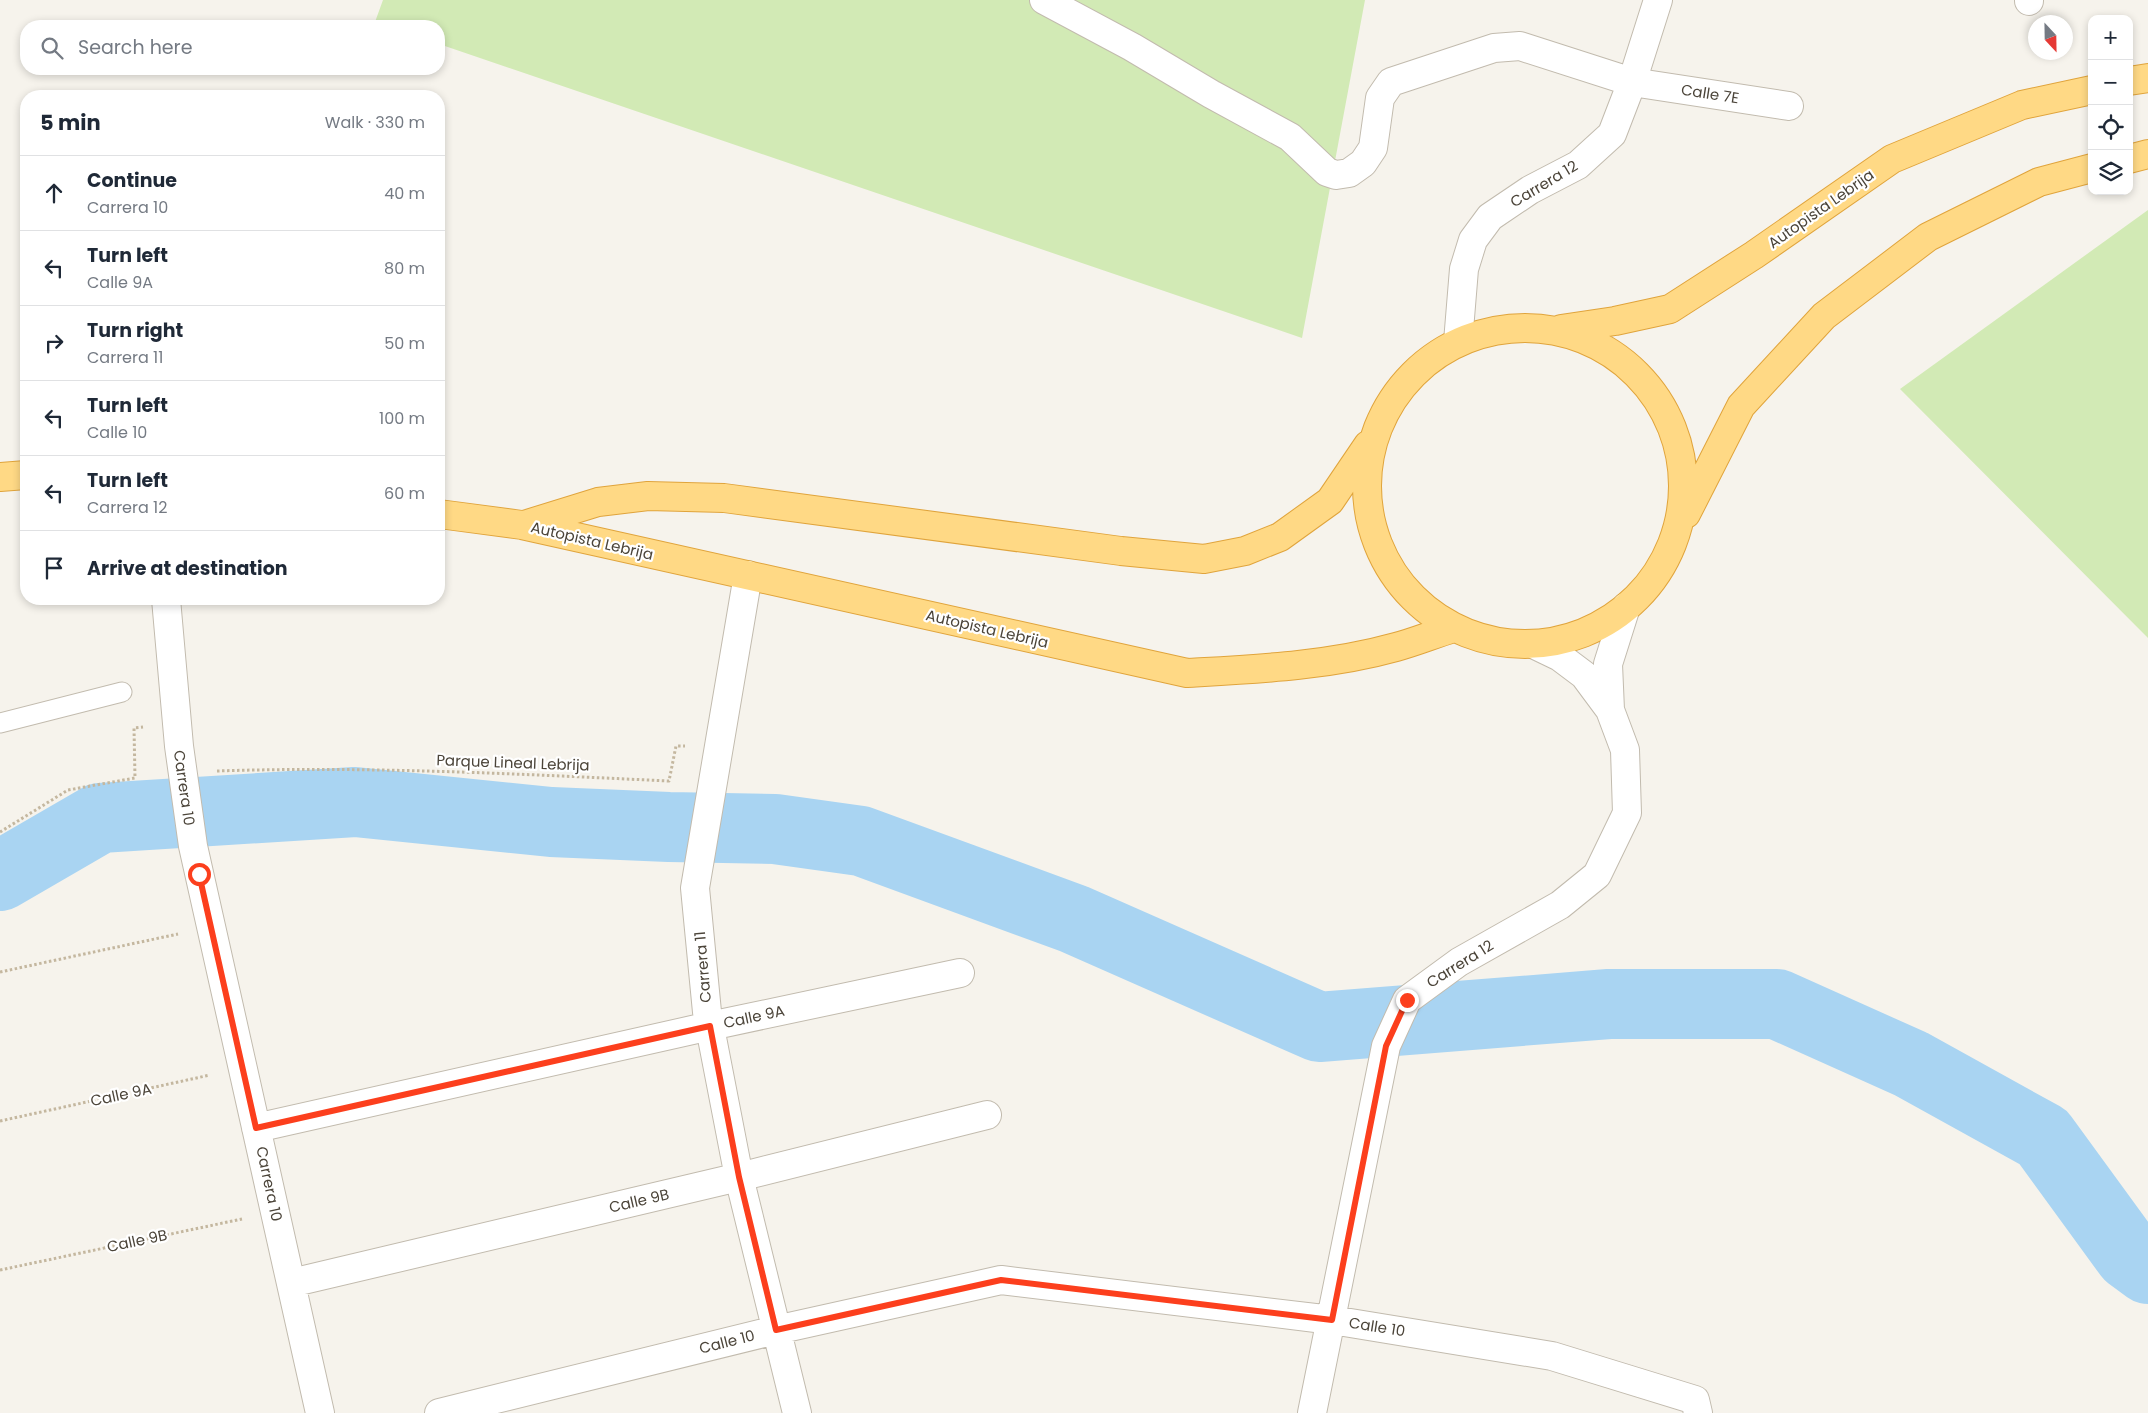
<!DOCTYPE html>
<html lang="en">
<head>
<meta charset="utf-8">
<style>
	body { margin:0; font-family:Poppins,sans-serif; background:#f6f6f7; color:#1f2937 }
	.controls { position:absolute; right:15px; top:15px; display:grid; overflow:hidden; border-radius:10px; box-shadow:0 2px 8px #0003 }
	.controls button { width:45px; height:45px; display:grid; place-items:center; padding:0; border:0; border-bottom:1px solid #e0e1e3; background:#fff; color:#1f2937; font:25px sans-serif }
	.compass { position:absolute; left:2028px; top:15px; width:45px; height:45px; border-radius:50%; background:#fff; box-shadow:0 2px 8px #0003; rotate:158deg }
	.stop { position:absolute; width:15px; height:15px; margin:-11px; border:4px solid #fc3f1d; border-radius:50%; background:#fff }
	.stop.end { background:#fc3f1d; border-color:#fff; box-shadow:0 1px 5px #0008 }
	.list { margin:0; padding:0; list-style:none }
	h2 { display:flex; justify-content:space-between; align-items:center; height:65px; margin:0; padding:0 20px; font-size:21px }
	h2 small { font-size:16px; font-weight:400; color:#747a83 }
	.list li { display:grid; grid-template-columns:32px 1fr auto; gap:15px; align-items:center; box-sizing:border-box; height:75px; padding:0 20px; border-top:1px solid #e0e1e3 }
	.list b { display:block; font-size:19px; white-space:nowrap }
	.list p { margin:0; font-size:16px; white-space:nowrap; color:#747a83 }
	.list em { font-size:16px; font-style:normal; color:#747a83 }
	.icon { flex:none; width:28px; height:28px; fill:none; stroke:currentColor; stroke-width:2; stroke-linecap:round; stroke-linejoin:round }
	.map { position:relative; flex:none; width:2148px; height:1413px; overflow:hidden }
	.search { position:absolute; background:#fff; box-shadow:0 2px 8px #0003; left:20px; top:20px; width:425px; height:55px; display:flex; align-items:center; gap:12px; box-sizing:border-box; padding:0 18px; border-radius:20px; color:#747a83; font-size:19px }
	.panel { position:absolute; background:#fff; box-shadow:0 2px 8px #0003; left:20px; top:90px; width:425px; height:515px; border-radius:20px }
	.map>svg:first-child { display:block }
</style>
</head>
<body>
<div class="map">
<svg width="2148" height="1413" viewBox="0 0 2148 1413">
	<rect width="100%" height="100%" fill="#f6f3ec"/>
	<path fill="#d2eab5" d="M383,0H1365L1302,338L439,44V26H387L375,22Z
		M2148,210V638L1900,389Z"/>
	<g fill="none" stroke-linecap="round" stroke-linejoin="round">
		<path stroke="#a9d4f2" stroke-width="70" d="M0,876L100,818L355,802L551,822L669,827L775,829L861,841L1074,919L1319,1027L1609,1004H1777L1911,1064L2043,1137L2129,1255L2148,1269"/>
		<g stroke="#c2bbae" stroke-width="21">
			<path id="service" d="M0,723L122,692"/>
		</g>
		<g stroke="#c2bbae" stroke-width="30">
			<path id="minor" d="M1044,0L1132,47L1211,94L1290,137L1327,172L1336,175L1349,173L1363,163L1373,148L1380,98L1391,82L1494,48L1520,46L1632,82L1789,106
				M2029,1V0
				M1458,342L1464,269L1473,240L1490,217L1530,190L1578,165L1612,134L1632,82L1658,0
				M748,575L695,888L707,1012L739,1177L797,1413
				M166,599L179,746L193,846L320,1413
				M1610,710L1608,664L1626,607
				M256,1128L710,1026L960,973
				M291,1283L739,1177L987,1115
				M439,1413L776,1330L1001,1280L1332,1320L1552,1356L1695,1400L1698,1413
				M1312,1413L1386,1046L1407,1000L1459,962L1560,905L1597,875L1627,813L1625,750L1610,710L1584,675L1560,657L1533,644"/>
		</g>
		<g stroke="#e0a43c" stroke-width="30">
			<path id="trunk" d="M2129,81L2148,78
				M2129,159L2148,154
				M1367 486a158 158 0 1 1 316 0a158 158 0 1 1-316 0Z
				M1561,329L1615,321L1670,309L1754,255L1892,159L2022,105L2092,90
				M0,477L26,475
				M439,514L522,525L1187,673C1257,669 1328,666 1396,647C1415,642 1434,634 1454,628
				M1686,514L1741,406L1824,316L1928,237L2039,182L2092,168
				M524,525L598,502L648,496L724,498L1121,551L1204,559L1245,551L1280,537L1330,501L1368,445"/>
		</g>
		<path stroke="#c4b79f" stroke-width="3" stroke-dasharray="2.5 2.5" stroke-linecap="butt" d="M217,771C368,766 518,774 669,781L676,746H685
			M0,832L68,790L135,778L134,728L143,727
			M0,972L178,934
			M0,1121L210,1075
			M0,1270L242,1219"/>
		<use href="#service" stroke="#fff" stroke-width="19"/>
		<use href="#minor" stroke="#fff" stroke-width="28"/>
		<use href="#trunk" stroke="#ffd985" stroke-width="28"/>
	</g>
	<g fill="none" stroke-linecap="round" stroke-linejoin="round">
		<path stroke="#fc3f1d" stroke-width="6" d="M199,874L256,1128L710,1026L739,1177L776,1330L1001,1280L1332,1320L1386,1046L1407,1000"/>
	</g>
	<g text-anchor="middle" stroke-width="4.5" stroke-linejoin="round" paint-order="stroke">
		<g font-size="15" fill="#4b4439" stroke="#fff">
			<text transform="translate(1710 94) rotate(9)" y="5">Calle 7E</text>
			<text transform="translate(1544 184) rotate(-31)" y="5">Carrera 12</text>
			<text transform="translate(1821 209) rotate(-35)" y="5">Autopista Lebrija</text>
			<text transform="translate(592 541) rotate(13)" y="5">Autopista Lebrija</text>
			<text transform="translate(987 629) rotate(13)" y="5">Autopista Lebrija</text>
			<text transform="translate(513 763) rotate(2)" y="5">Parque Lineal Lebrija</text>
			<text transform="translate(184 788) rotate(82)" y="5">Carrera 10</text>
			<text transform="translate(1460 964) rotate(-32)" y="5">Carrera 12</text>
			<text transform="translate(703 967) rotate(-95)" y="5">Carrera 11</text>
			<text transform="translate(754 1017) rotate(-12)" y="5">Calle 9A</text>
			<text transform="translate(121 1095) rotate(-12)" y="5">Calle 9A</text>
			<text transform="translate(269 1184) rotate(78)" y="5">Carrera 10</text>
			<text transform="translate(639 1201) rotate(-13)" y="5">Calle 9B</text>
			<text transform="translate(137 1241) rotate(-12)" y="5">Calle 9B</text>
			<text transform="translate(1377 1327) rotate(9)" y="5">Calle 10</text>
			<text transform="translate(727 1342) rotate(-14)" y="5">Calle 10</text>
		</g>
	</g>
</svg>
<div class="controls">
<button>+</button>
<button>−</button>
<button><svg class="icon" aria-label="locate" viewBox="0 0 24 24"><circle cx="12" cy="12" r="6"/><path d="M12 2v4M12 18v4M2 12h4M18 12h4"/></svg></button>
<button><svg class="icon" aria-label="layers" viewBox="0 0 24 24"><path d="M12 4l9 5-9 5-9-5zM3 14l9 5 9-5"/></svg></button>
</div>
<svg class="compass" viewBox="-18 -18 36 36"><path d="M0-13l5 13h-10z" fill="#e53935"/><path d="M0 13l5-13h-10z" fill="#747a83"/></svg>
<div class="stop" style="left:199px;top:874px"></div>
<div class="stop end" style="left:1407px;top:1000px"></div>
<div class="search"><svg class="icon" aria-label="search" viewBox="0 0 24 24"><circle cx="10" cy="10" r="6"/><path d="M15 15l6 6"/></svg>Search here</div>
<section class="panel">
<h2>5 min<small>Walk · 330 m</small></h2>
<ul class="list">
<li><svg class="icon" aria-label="ahead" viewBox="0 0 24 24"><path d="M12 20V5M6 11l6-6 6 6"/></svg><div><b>Continue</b><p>Carrera 10</p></div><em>40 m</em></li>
<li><svg class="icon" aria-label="left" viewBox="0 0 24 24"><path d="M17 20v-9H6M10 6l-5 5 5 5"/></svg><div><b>Turn left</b><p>Calle 9A</p></div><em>80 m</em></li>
<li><svg class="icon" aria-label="right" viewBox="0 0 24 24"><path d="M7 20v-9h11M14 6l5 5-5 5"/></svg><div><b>Turn right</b><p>Carrera 11</p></div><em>50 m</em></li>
<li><svg class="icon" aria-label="left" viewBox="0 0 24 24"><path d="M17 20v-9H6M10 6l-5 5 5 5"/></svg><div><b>Turn left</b><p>Calle 10</p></div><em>100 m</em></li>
<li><svg class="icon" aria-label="left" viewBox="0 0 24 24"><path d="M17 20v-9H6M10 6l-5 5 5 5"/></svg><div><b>Turn left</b><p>Carrera 12</p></div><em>60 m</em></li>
<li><svg class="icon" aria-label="arrive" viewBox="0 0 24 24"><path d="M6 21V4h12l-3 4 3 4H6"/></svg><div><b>Arrive at destination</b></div></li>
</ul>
</section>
</div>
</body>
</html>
